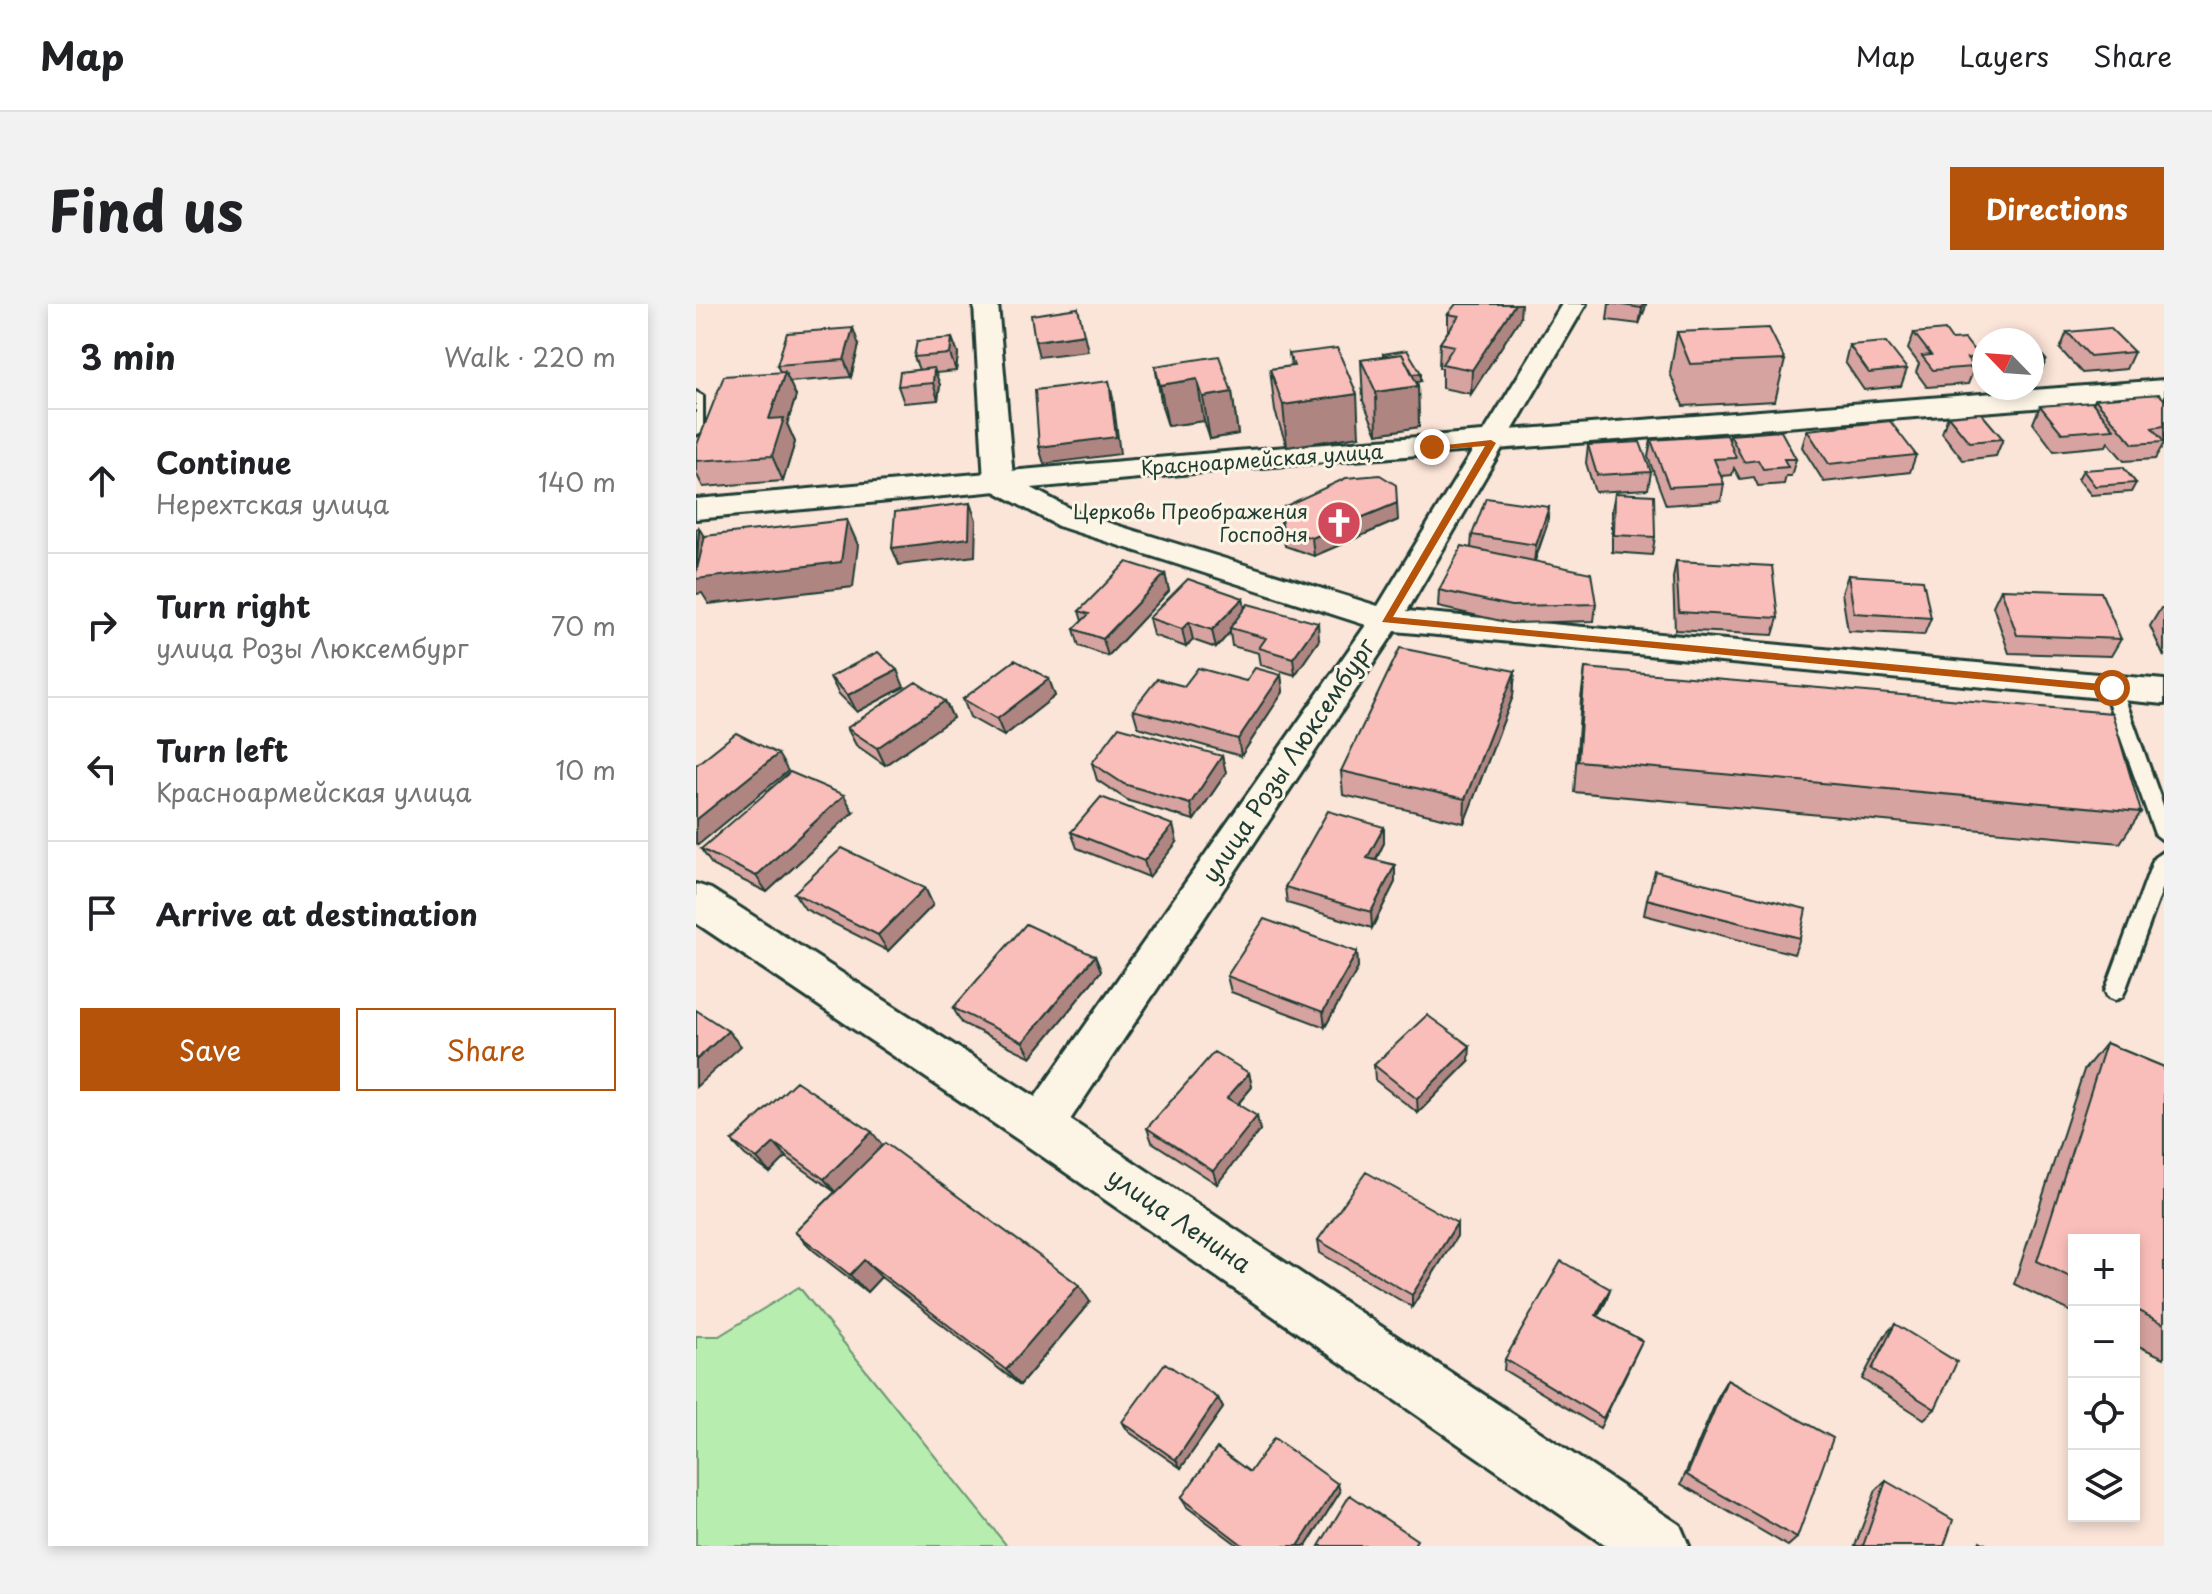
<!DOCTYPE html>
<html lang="en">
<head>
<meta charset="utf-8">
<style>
	body { margin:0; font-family:"Playpen Sans",sans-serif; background:#f2f2f2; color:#202124 }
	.controls { position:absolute; right:24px; bottom:24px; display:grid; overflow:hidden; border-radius:0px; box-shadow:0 4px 12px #0003 }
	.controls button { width:72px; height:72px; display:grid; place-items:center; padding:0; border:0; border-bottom:2px solid #e0e0e0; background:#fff; color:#202124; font:40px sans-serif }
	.compass { position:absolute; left:1276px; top:24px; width:72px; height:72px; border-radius:50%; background:#fff; box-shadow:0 4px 12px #0003; rotate:295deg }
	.stop { position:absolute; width:24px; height:24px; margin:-18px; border:6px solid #b45309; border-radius:50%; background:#fff }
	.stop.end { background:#b45309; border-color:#fff; box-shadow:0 2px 8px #0008 }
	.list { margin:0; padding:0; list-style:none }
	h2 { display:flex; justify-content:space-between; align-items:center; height:104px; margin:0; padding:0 32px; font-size:34px }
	h2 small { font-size:26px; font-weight:400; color:#757577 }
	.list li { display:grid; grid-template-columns:52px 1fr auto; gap:24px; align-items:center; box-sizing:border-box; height:144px; padding:0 32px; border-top:2px solid #e0e0e0 }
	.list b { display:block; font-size:30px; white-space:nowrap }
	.list p { margin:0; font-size:26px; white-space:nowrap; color:#757577 }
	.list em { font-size:26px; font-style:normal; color:#757577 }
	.actions { display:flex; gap:16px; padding:24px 32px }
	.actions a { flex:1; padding:18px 0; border:2px solid #b45309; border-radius:0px; text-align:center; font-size:28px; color:#b45309 }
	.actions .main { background:#b45309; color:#fff }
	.icon { flex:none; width:44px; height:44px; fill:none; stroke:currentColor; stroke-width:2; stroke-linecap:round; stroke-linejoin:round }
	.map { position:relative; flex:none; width:1468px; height:1242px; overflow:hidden; border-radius:0px }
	header { display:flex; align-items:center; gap:48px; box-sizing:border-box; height:112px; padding:0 40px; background:#fff; border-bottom:2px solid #e0e0e0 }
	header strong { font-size:38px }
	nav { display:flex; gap:44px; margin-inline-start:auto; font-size:28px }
	.intro { display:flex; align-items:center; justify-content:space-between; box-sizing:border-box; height:192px; padding:0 48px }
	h1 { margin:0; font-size:56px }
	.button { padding:20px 36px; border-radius:0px; background:#b45309; color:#fff; font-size:28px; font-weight:700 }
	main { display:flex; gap:48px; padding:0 48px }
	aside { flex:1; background:#fff; border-radius:0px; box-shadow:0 4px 12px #0003 }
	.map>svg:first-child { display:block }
</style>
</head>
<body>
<header>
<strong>Map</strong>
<nav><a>Map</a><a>Layers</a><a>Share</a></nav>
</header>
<div class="intro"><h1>Find us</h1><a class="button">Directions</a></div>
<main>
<aside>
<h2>3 min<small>Walk · 220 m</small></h2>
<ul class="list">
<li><svg class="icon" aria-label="ahead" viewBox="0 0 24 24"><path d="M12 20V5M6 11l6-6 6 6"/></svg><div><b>Continue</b><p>Нерехтская улица</p></div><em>140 m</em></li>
<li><svg class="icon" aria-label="right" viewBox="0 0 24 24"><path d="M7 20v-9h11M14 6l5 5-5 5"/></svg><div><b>Turn right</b><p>улица Розы Люксембург</p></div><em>70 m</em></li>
<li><svg class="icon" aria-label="left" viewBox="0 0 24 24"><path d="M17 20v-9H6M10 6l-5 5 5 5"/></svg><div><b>Turn left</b><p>Красноармейская улица</p></div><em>10 m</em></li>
<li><svg class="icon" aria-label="arrive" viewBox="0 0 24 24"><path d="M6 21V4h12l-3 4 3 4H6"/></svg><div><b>Arrive at destination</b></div></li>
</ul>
<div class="actions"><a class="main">Save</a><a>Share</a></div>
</aside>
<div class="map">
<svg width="1468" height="1242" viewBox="0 0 1468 1242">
	<rect width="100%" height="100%" fill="#fbe4d8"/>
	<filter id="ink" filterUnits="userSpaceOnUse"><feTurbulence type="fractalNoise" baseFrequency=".0125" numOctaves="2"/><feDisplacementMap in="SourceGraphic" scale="16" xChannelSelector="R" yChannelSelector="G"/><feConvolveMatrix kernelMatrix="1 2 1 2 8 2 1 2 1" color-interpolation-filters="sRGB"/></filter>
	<g filter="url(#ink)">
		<path fill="#b7eeb0" stroke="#6b9672" stroke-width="2" d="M103,983L311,1242H0V1032H23Z"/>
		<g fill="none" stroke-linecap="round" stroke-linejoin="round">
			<g stroke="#1f3d34" stroke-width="6">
				<path id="lane" d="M0,88L7,92V127L0,131Z
					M1416,378L1425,384L1468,504V537L1459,530L1407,384Z
					M1468,547V580L1429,687L1426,693L1419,696L1412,693L1409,687L1458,554Z"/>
			</g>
			<g stroke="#1f3d34" stroke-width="6">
				<path id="street" d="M278,0H302L317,174L384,210L682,302L866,0H890L711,307L1468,376V400L699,327L360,837L344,843L328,837L322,823L328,809L670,321L362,222L293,184L288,178Z"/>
			</g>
			<g stroke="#1f3d34" stroke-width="6">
				<path id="secondary" d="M1468,76V94L540,165L0,215V195L540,147Z
					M0,580L15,585L361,807L984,1221L993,1242H910L327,839L0,619Z"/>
			</g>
			<use href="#lane" fill="#fcf5e5" fill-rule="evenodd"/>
			<use href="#street" fill="#fcf5e5" fill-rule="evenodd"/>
			<use href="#secondary" fill="#fcf5e5" fill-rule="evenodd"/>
		</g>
		<path fill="#d7a3a0" stroke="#1f3d34" stroke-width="2" d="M913,0H950L943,20L911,16Z
			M752,10L824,14L775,90L746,84V64H743L744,39L752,27Z
			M981,28L1089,56L1079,97L987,102L974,69Z
			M1371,28L1438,48L1430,65L1386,69L1364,45Z
			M1218,29L1283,53L1272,80L1231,83L1220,68L1223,60L1212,45Z
			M256,34L262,50L260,67L239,69L244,81L242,96L208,99L202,82L223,66L218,53Z
			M1336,40L1350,56L1343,73L1336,74Z
			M163,41L155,73L93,78L100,92L91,120L99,138L87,177L7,183L0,169V143L84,68L81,61Z
			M1153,41L1211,65L1205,82L1168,86L1149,58Z
			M1288,43V61L1283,55Z
			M593,50L663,132L591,143L579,107L574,65L595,62Z
			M687,50L725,77L721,78L722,82L723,123L681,130L667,97L665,56L687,53Z
			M459,62L536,88L542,130L514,135L508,117L472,122L466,103Z
			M1399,95H1468V139L1459,155L1428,157L1412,138L1410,142L1358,147L1337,119L1344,102L1397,100Z
			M1252,112L1307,135L1300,152L1267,156L1246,129Z
			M1111,126L1220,151L1214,168L1128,178L1106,143Z
			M1034,131L1100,155L1095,172H1090L1088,180L1062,182L1058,173L1044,175L1038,164L1036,171L1025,172L1028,180L1025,197L970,201L952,153L955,136L1033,137Z
			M892,141L955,168L952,185L899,188L890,159Z
			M1387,166L1440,179L1435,188L1395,191L1382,175Z
			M919,189L959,233L956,251L916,248V206Z
			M853,203L851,221L839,257L900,300L898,317L814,319L742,303L743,286L775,244L776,231Z
			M583,205L702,216L618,252L589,242Z
			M980,257L1082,314L1077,331L979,326L977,274Z
			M469,270L473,287L412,352L383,342L378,325L386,317L383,307Z
			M1152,271L1235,314L1228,331L1152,327L1146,289Z
			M1305,285L1425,335L1415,352L1313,349L1297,302Z
			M1465,304L1468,305V353L1454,322Z
			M549,305L623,336L599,371L565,361L563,349L536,342L534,328L520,344L497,336L490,343L457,331L453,314Z
			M889,364L1445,508L1424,539L878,488L885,395Z
			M819,367L817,392L768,519L647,491L645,467Z
			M585,371L587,388L545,452L442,423L437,406L488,382L550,377Z
			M134,373L208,383L161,408L143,390Z
			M353,375L359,392L308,432L274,413L267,395Z
			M249,397L257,414L189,461L160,441L151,424Z
			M526,452L530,469L498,516L433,497L401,476L396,459Z
			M157,508L71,588L17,562L5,545Z
			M688,523V539L680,556L699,561V578L676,624L591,599L589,583Z
			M375,528L481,538L453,573L381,544Z
			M229,584L237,601L192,647L109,605L98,589Z
			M951,595L1104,634L1098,650L948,611Z
			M661,648L662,664L629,723L535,688L531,672Z
			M399,652L405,667L335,753L266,719L257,704Z
			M1410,739L1468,763V1054L1438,1040V936H1378V1009L1318,980L1388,766Z
			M773,757L722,809L679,776L678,761Z
			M553,769L556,783L542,800L564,826L521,880L456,838L451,824Z
			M36,837L187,842L394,998L324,1081L185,973L171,988L117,946L99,928L139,888L90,853L74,869L49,851Z
			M761,919V932L716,1003L624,949L622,936Z
			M914,985L910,997L902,1012L946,1037L904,1124L808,1066L809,1055Z
			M1199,1020L1239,1105L1228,1115L1166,1075L1189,1031Z
			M1031,1076L1101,1234L1092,1242L985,1180L1025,1086Z
			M522,1094L527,1104L485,1164L433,1128L426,1118Z
			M554,1168L644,1188L610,1242H543L491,1203L485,1194Z
			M1190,1177L1248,1242H1159L1180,1186Z"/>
		<path fill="#af8582" stroke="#1f3d34" stroke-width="2" d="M819,0H825L824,14L775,90L776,66Z
			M947,0H950L949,5L943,20Z
			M157,24L163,41L155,73L148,56Z
			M388,30L392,47L343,53L339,37Z
			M256,34L262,50L260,67L254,50Z
			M238,64L244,81L242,96L237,79Z
			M89,68L100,92L91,120L99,138L87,177L76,152L73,115Z
			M725,69V77L701,81V73Z
			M501,75L508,117L472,122L464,81Z
			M413,77L417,94L424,150L348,160L343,143Z
			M722,82L723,123L681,130L680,88Z
			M536,88L542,130L514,135L507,93Z
			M661,90L663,132L591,143L587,101Z
			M274,199L280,216L279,252L203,261L196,244Z
			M701,199L702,216L618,252L616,234Z
			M853,203L851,221L838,258L840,241Z
			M151,216L162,241L157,283L13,300L6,289L0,290V268L3,224L13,241Z
			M469,270L473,287L412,352L407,335Z
			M547,294L550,311L534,324V328L520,344L516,326Z
			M493,318L497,336L490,343L486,325Z
			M622,319L623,336L599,371L597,354Z
			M201,366L208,383L161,408L152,391Z
			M819,367L817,392L768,519L769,495Z
			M585,371L587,388L545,452L542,435Z
			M353,375L359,392L308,432L301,415Z
			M249,397L257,414L189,461L181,444Z
			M82,450L92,467L2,541L0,538V516Z
			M526,452L530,469L498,516L494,500Z
			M148,491L157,508L71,588L60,572Z
			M477,521L481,538L453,573L448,557Z
			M688,523V539L672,570L671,554Z
			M699,561V578L676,624L675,608Z
			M229,584L237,601L192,647L182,631Z
			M661,648L662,664L629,723L627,708Z
			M399,652L405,667L335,753L327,738Z
			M32,727L45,742L0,783V756Z
			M774,742L773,757L722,809L721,795Z
			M553,769L556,783L535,808L531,794Z
			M561,812L564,826L521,880L517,867Z
			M176,828L187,842L140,889L128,875Z
			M78,839L90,853L74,869L61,855Z
			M761,919V932L716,1003V991Z
			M168,956L185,973L171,988L154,971Z
			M383,981L394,998L324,1081L310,1066Z
			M914,985L910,997L896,1022L900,1011Z
			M522,1094L527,1104L485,1164L480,1156Z
			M642,1180L644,1188L610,1242H602Z"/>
		<path fill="#fabeba" stroke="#1f3d34" stroke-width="2" d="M760,0H819L776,66L746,60L758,42L744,39L763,12L752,10Z
			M920,0H947L946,4Z
			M382,4L388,30L339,37L335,11Z
			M157,24L148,56L81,61L91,29Z
			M1073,24L1089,56L994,60L981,28Z
			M1414,24L1438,48L1394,52L1371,28Z
			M1249,26L1256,36L1269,35L1283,53L1271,54L1278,63L1237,66L1226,52L1235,51L1218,29Z
			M256,34L254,50L218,53L221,37Z
			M1190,38L1211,65L1173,69L1153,41Z
			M1336,40L1350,56L1336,57Z
			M641,44L661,90L587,101L574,65L598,62L593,50Z
			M711,46L725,69L717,70L706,50L688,52L687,50Z
			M706,50L722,82L680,88L665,56Z
			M523,52L536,88L507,93L501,75L464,81L459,62Z
			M238,64L237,79L202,82L204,68Z
			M89,68L73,115L88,114L76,152L0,157V143L28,72Z
			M413,77L420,133L343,143L339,86Z
			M1463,90L1468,95V122L1456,124L1468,138L1437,140L1399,95Z
			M1396,98L1418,125L1366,129L1344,102Z
			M1285,109L1307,135L1273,138L1252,112Z
			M1194,117L1220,151L1133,160L1111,126Z
			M1085,127L1100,155H1088L1092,163L1067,165L1062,156L1048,158L1034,131Z
			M1031,131L1040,154L1018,155L1028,180L973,183L955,136Z
			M944,138L955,168L901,171L892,141Z
			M1427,163L1440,179L1399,182L1387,166Z
			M684,171L700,181L701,199L616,234L587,225L583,205L650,174Z
			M919,189L958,191L959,233L918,231Z
			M790,194L853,203L840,241L776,231Z
			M274,199L273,234L196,244L199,208Z
			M151,216L145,258L0,275V269L9,232Z
			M3,224L0,268V225Z
			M766,242L895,269L900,300L815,302L743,286Z
			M980,257L1076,262L1082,314L983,308Z
			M431,258L469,270L407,335L378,325L393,310L383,307Z
			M1152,271L1227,276L1235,314L1158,309Z
			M492,275L547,294L516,326L493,318L486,325L453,314Z
			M1305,285L1405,288L1425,335L1321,331Z
			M552,300L622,319L597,354L563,344L570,334L534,324Z
			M704,344L819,367L769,495L645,467Z
			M182,348L201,366L152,391L134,373Z
			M319,356L353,375L301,415L267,395Z
			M502,364L550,377L559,364L585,371L542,435L437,406L461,375L488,382Z
			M889,364L1416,409L1445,508L882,457Z
			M220,378L249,397L181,444L151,424Z
			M423,423L526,452L494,500L428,480L396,459Z
			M40,429L82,450L0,516V461Z
			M94,468L148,491L60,572L5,545Z
			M405,493L477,521L448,557L375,528Z
			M632,507L688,523L671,554L699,561L675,608L589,583Z
			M146,544L229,584L182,631L98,589Z
			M959,567L1110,605L1104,634L951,595Z
			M568,615L661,648L627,708L531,672Z
			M330,620L399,652L327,738L257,704Z
			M0,706L32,727L0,756Z
			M731,711L774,742L721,795L678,761Z
			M1410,739L1468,763V1020L1438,1005V936H1378V975L1341,957Z
			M518,748L553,769L531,794L561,812L517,867L451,824Z
			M100,777L176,828L128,875L78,839L61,855L36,837Z
			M189,839L383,981L310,1066L168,956L154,971L99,928Z
			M670,868L761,919L716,991L622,936Z
			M865,957L914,985L900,1011L946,1037L907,1114L809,1055Z
			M1199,1020L1261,1058L1239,1105L1176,1065Z
			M469,1059L522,1094L480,1156L426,1118Z
			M1031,1076L1137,1134L1101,1234L991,1171Z
			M578,1134L642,1180L602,1242H548L485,1194L521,1144L554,1168Z
			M1190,1177L1257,1216L1248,1242H1167Z
			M654,1191L721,1236L717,1242H623Z
			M1284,1237L1293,1242H1282Z"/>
	</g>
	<path fill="#b45309" d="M795,136L800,139L697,313L1416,381L1421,384L1416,388L686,318L789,142L736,146L732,143Z"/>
	<defs>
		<g id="church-disc" transform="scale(2.3)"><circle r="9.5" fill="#d1495b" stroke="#fcf5e5"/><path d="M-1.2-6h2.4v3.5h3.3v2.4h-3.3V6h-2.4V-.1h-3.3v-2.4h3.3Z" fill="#fff"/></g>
	</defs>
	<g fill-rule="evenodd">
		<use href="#church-disc" x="643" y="219"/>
	</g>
	<g text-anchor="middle" stroke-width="6" stroke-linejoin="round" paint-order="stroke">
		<g font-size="20" fill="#1f3d34" stroke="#fcf5e5">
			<text transform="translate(566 156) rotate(-4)" y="7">Красноармейская улица</text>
		</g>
		<g font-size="20" fill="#1f3d34" stroke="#fcf5e5" text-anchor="end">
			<text x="612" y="215">Церковь Преображения<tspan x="612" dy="23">Господня</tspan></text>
		</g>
		<g font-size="24" fill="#1f3d34" stroke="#fcf5e5">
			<text transform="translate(593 457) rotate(-56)" y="8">улица Розы Люксембург</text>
			<text transform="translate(483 917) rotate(34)" y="8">улица Ленина</text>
		</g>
	</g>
</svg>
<div class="controls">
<button>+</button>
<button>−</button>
<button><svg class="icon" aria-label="locate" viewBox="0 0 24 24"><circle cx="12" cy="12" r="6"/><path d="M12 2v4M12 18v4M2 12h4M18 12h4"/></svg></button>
<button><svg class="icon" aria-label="layers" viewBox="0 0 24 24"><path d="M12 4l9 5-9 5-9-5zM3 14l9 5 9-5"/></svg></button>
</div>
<svg class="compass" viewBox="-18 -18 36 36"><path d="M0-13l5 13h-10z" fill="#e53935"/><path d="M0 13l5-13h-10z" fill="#757577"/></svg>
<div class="stop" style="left:1416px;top:384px"></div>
<div class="stop end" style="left:736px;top:143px"></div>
</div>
</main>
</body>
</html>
